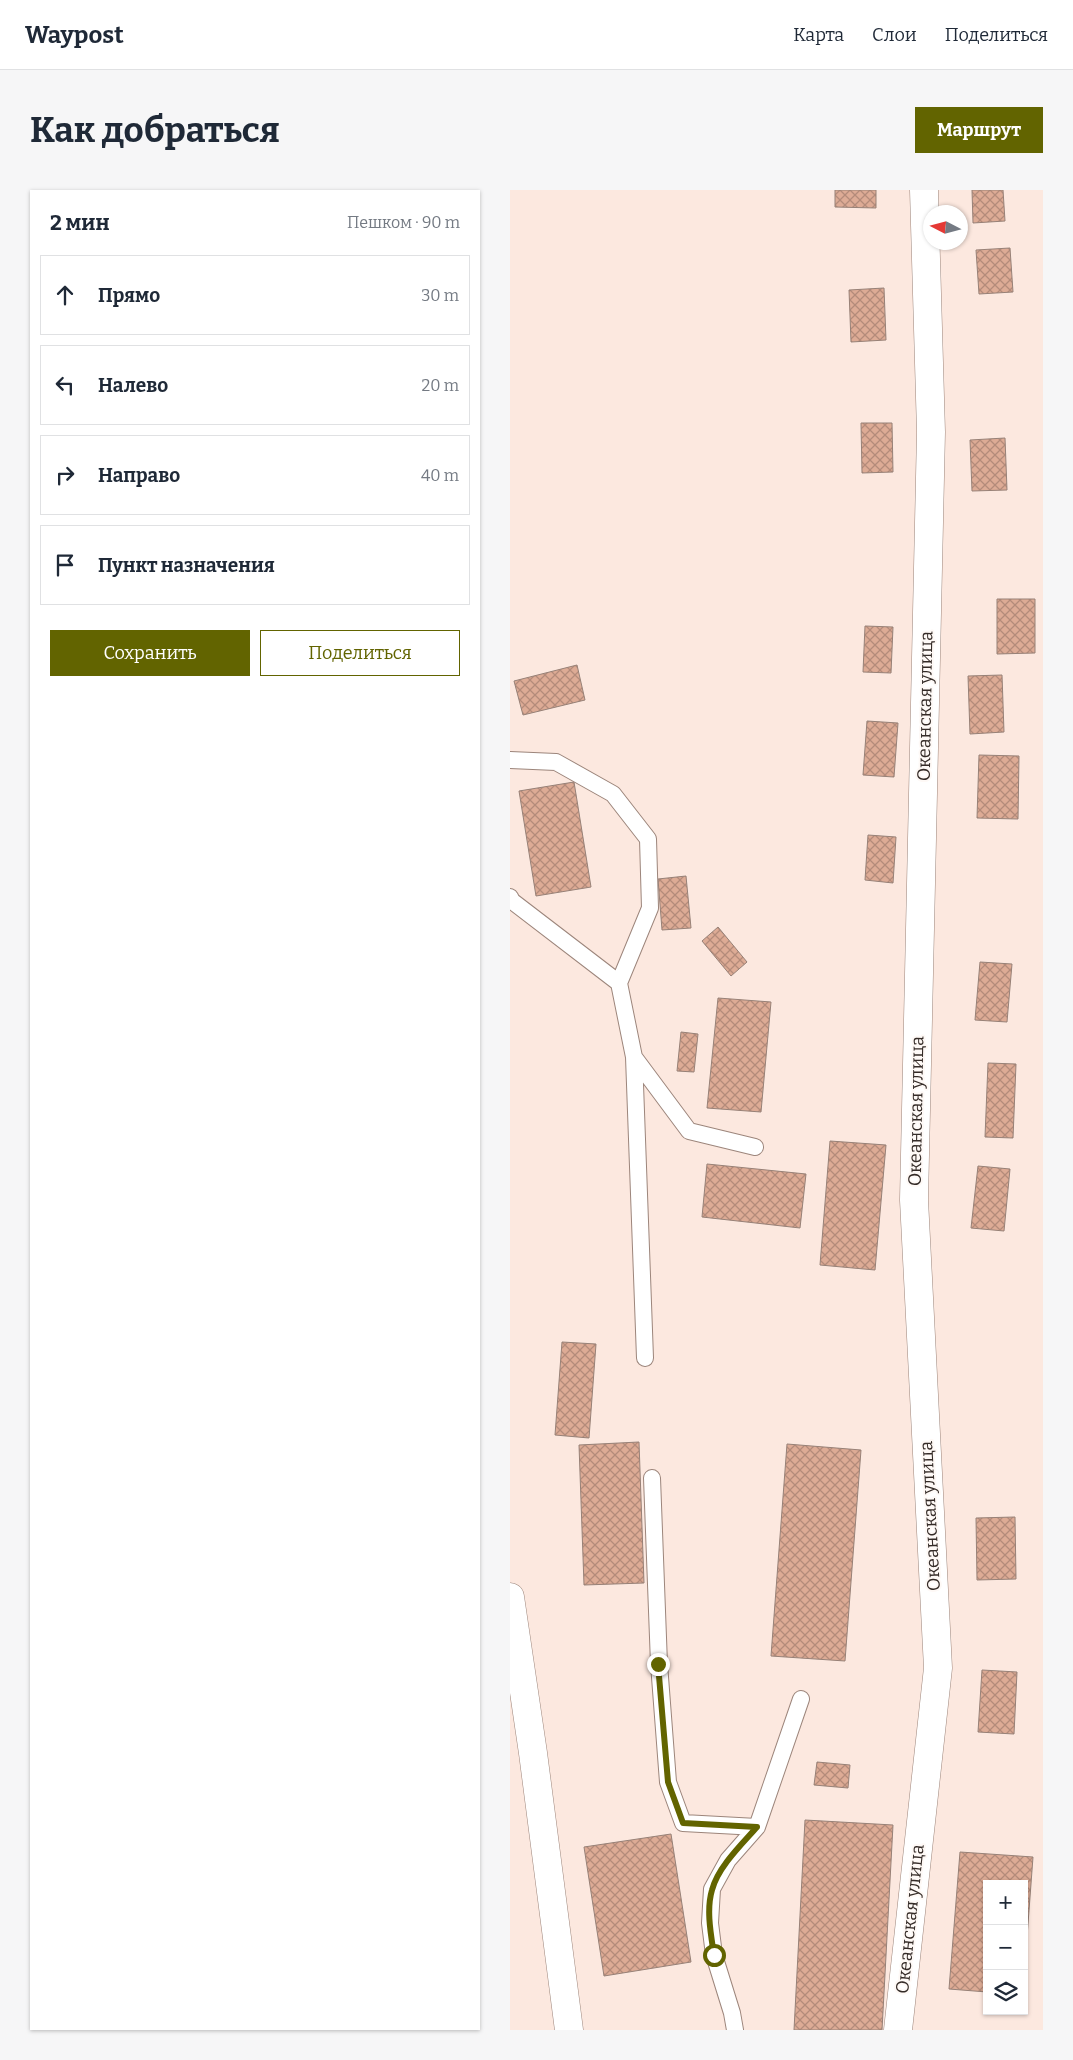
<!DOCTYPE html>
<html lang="ru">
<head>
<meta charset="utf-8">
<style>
	body { margin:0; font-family:Bitter,serif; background:#f6f6f7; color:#1f2937 }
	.controls { position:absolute; right:15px; bottom:15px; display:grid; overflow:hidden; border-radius:0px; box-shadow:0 1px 4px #0004 }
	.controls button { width:45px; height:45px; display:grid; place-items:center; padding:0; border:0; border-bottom:1px solid #e0e1e3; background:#fff; color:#1f2937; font:25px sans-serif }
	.compass { position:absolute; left:413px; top:15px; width:45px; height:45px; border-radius:50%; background:#fff; box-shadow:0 1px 4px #0004; rotate:276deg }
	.stop { position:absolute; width:15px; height:15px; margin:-11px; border:4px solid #626400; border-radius:50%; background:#fff }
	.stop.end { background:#626400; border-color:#fff; box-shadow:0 1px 5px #0008 }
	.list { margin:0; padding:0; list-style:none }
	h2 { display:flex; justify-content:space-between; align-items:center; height:65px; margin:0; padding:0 20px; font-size:21px }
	h2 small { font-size:16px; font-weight:400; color:#747a83 }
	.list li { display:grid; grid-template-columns:32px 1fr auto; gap:15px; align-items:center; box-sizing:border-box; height:80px; margin:0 10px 10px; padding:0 10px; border:1px solid #e0e1e3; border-radius:0px }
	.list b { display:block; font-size:19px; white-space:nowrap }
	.list em { font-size:16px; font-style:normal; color:#747a83 }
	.actions { display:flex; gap:10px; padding:15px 20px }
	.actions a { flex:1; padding:11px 0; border:1px solid #626400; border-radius:0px; text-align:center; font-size:18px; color:#626400 }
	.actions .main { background:#626400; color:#fff }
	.icon { flex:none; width:28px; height:28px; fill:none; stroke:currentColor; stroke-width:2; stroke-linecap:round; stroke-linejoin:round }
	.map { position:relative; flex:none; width:533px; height:1840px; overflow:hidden; border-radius:0px }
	header { display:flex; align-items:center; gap:30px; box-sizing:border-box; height:70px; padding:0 25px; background:#fff; border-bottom:1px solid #e0e1e3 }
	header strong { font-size:24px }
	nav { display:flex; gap:28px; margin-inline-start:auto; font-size:18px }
	.intro { display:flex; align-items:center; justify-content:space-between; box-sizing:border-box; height:120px; padding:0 30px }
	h1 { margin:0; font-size:35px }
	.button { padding:12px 22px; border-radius:0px; background:#626400; color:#fff; font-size:18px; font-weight:700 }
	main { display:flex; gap:30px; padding:0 30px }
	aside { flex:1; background:#fff; border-radius:0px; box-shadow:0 1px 4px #0004 }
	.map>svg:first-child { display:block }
</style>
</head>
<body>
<header>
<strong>Waypost</strong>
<nav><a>Карта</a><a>Слои</a><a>Поделиться</a></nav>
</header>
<div class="intro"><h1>Как добраться</h1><a class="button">Маршрут</a></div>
<main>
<aside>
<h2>2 мин<small>Пешком · 90 m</small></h2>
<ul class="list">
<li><svg class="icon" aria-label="ahead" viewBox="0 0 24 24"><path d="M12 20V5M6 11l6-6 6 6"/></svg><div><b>Прямо</b></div><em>30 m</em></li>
<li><svg class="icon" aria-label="left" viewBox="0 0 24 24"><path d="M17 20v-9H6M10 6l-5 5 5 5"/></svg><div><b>Налево</b></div><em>20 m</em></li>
<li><svg class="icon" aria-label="right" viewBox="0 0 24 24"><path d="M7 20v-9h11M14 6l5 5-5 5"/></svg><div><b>Направо</b></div><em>40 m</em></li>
<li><svg class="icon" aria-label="arrive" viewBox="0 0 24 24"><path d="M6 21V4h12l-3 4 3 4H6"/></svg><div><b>Пункт назначения</b></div></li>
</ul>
<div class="actions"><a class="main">Сохранить</a><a>Поделиться</a></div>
</aside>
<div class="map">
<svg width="533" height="1840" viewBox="0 0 533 1840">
	<defs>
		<pattern id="building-cross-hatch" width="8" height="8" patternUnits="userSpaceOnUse" patternTransform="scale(1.25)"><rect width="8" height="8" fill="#ddab95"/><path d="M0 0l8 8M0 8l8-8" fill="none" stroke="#b48b7a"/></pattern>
	</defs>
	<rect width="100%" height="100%" fill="#fce8df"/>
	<path fill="url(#building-cross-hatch)" stroke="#978177" d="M325,0H366V18L325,17Z
		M462,0H493L495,31L463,33Z
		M500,58L503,102L469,104L466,60Z
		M374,98L376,150L341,152L339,100Z
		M351,233H382L383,282L352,283Z
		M495,248L497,300L462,301L460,250Z
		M487,409H525V463L487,464Z
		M355,436L383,437L381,483L353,482Z
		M67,475L75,510L13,525L4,491Z
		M492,485L494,542L460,544L458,486Z
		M357,531L388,533L384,587L353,585Z
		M469,565L509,566L508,629L467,628Z
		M64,592L81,697L26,706L9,601Z
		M358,645L386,647L383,693L355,690Z
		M176,686L181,738L152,740L148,689Z
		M208,737L237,772L221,786L192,751Z
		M470,772L502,774L497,832L465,830Z
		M208,808L261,812L251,922L197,918Z
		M171,842L188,844L184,882L167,881Z
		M478,873L506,874L503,948L475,947Z
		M320,951L376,955L365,1080L310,1075Z
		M197,974L296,984L290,1038L192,1027Z
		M468,976L500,979L494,1041L461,1038Z
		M52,1152L86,1154L79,1248L45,1245Z
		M129,1252L134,1393L74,1395L69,1255Z
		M277,1254L351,1260L335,1471L261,1466Z
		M505,1327L506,1389L467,1390L466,1328Z
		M472,1480L507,1482L504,1544L468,1542Z
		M307,1572L340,1575L338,1598L304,1595Z
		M295,1630L383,1635L372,1840H284Z
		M161,1644L181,1772L94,1786L74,1657Z
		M450,1662L523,1667L514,1787V1694H477V1802L439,1799Z"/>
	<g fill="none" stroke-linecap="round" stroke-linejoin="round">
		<g stroke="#9c857b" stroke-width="18">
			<path id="lane" d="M0,570L46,572L103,604L138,649L140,718L109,793
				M0,707L2,711L109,793L124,867L135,1168
				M124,867L179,941L245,957
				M142,1288L149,1474L158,1592L173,1633L247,1637
				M225,1840L222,1823L204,1765L200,1733L202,1699L218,1670L247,1637L291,1509"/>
		</g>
		<g stroke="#9c857b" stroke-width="29">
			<path id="street" d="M0,1407L23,1563L59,1840
				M388,1840L428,1478L404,1010L421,242L414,0"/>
		</g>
		<use href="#lane" stroke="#fff" stroke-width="16"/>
		<use href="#street" stroke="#fff" stroke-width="28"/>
	</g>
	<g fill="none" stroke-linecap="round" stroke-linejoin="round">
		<path stroke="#626400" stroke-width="6" d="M148,1474L158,1592L173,1633L247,1637C232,1654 208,1677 202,1700C196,1720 201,1745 204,1765"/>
	</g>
	<g text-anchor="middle" stroke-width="4" stroke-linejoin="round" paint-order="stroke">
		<g font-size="18" fill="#342b27" stroke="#fef9f6">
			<text transform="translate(415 516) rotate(-89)" y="6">Океанская улица</text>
			<text transform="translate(406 921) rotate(-89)" y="6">Океанская улица</text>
			<text transform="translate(420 1326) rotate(-93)" y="6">Океанская улица</text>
			<text transform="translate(400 1729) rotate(-84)" y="6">Океанская улица</text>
		</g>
	</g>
</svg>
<div class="controls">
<button>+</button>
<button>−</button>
<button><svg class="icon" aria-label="layers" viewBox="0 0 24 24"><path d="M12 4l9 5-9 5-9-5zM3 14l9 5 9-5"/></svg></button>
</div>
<svg class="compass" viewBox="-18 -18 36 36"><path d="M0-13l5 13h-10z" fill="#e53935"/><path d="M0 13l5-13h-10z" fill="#747a83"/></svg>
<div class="stop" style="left:204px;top:1765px"></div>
<div class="stop end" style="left:148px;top:1474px"></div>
</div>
</main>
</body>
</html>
